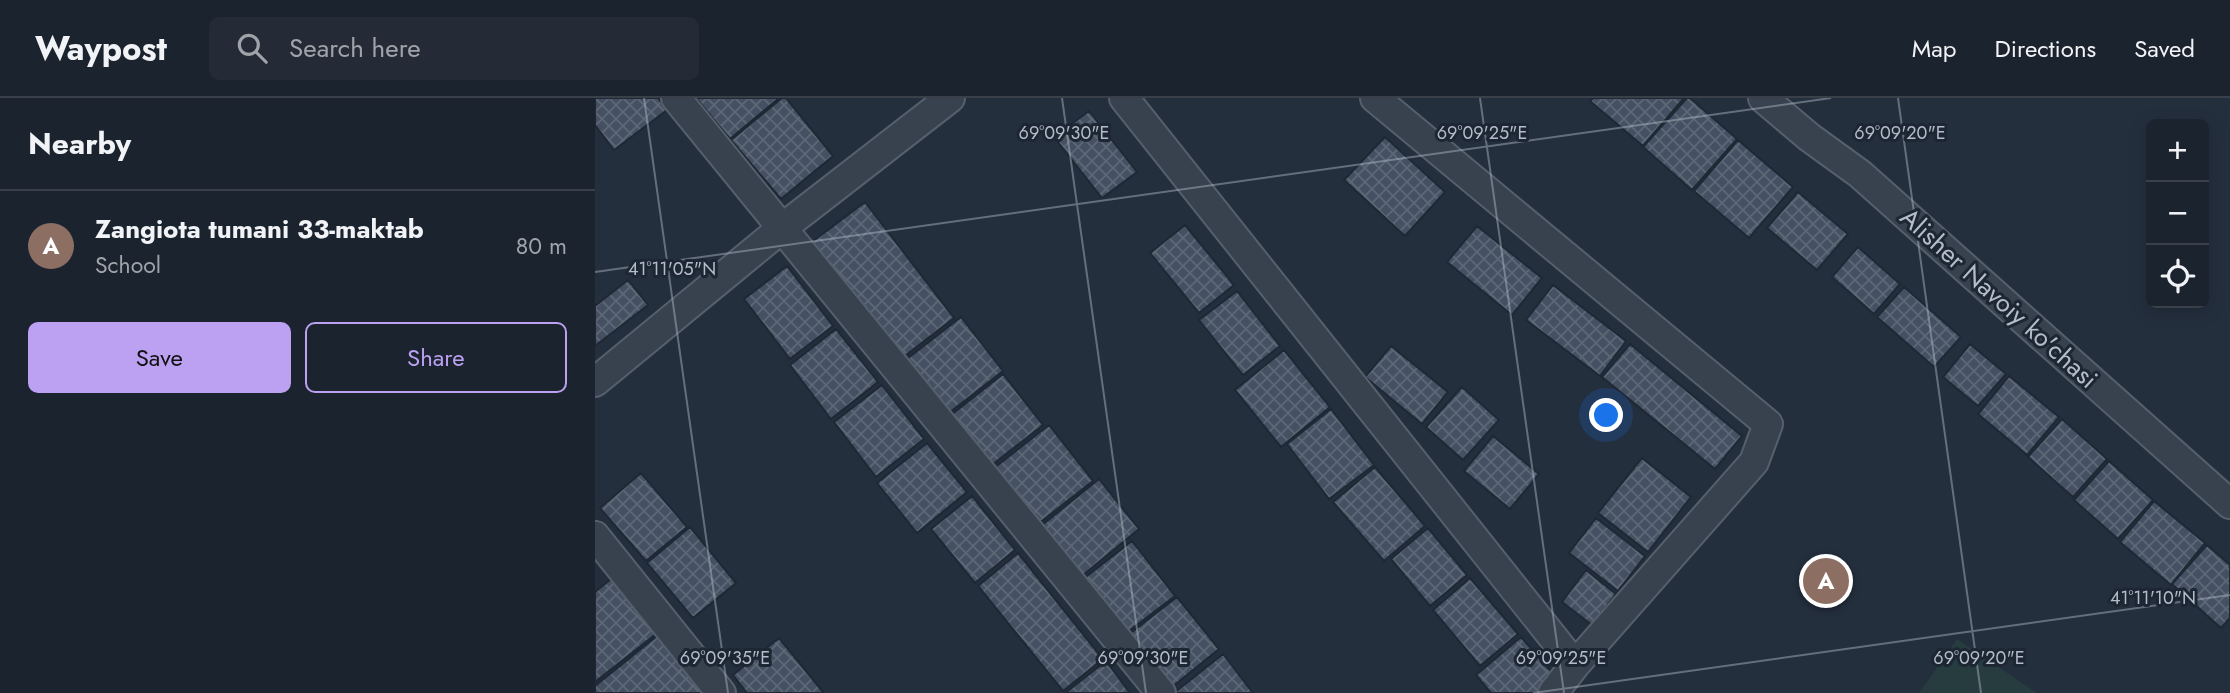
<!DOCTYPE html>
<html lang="en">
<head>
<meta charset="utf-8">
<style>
	body { margin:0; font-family:Jost,sans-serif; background:#242b36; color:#f1f3f6 }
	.controls { position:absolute; right:21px; top:21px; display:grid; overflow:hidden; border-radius:10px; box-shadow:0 4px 18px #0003 }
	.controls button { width:63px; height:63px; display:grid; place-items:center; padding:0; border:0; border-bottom:2px solid #39404a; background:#1b232e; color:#f1f3f6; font:35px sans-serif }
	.you { position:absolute; left:1012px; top:318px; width:24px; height:24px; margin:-18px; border:5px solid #fff; border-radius:50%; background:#1a73e8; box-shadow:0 0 0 10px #1a73e833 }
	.badge { display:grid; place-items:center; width:46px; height:46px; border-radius:50%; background:#bca0f2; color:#fff; font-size:23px; font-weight:700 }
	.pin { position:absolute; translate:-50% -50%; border:4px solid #fff; box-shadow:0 2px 7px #0006 }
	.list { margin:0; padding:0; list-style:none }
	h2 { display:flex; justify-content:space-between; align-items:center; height:91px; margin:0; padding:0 28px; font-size:30px }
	h2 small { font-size:23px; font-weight:400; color:#a0a4aa }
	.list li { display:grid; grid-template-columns:46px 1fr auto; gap:21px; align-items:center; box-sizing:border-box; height:112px; padding:0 28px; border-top:2px solid #39404a }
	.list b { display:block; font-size:26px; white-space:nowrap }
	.list p { margin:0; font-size:23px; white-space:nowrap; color:#a0a4aa }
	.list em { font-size:23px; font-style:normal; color:#a0a4aa }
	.actions { display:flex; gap:14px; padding:21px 28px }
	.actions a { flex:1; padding:16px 0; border:2px solid #bca0f2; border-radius:10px; text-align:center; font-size:24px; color:#bca0f2 }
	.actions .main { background:#bca0f2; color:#111 }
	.icon { flex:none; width:38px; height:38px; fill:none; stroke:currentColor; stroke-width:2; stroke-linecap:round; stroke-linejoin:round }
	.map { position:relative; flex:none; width:1635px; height:595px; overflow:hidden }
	header { display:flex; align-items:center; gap:42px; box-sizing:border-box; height:98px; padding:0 35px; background:#1b232e; border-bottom:2px solid #39404a }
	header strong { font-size:33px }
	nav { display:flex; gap:38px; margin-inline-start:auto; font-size:24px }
	.search { width:490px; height:63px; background:#242b36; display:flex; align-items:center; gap:18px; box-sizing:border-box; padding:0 24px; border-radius:10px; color:#a0a4aa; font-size:26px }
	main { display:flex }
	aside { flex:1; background:#1b232e }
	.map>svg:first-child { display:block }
</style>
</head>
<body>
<header>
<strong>Waypost</strong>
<div class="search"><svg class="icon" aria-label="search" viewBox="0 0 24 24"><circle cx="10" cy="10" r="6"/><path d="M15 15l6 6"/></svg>Search here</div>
<nav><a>Map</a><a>Directions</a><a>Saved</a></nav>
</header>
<main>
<aside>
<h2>Nearby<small></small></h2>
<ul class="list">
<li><span class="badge" style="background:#8d6e63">A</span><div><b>Zangiota tumani 33-maktab</b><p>School</p></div><em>80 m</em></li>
</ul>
<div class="actions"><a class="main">Save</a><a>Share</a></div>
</aside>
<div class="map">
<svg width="1635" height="595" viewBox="0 0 1635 595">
	<defs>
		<pattern id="building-cross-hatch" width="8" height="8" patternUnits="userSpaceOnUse" patternTransform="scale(1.75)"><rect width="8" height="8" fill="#455162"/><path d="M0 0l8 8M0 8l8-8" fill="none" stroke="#5d6877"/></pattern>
	</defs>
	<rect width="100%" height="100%" fill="#242f3e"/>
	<path fill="#263c3f" d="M1362,541L1442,595H1324Z"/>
	<path fill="url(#building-cross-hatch)" stroke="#1f2835" stroke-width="2" d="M0,0H63L72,12L19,52L0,27Z
		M101,0H184L135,41Z
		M187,0H191L238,58L186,101L136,42Z
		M998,0H1089L1048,48L995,3Z
		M1092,0H1095L1142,41L1097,92L1048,49Z
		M494,13L542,74L507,100L459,39Z
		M790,39L850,94L810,138L749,82Z
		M1143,42L1198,89L1154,140L1099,93Z
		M1203,94L1253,136L1222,172L1172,130Z
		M270,104L359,220L306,261L217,144Z
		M590,127L639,187L604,215L555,155Z
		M882,128L947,180L917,217L852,164Z
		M1263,149L1305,186L1279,216L1237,179Z
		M192,168L238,228L195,261L149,201Z
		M33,182L53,207L0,248V208Z
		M958,187L1031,243L1005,278L931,222Z
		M1309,189L1366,239L1339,269L1282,219Z
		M642,193L685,248L648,277L604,222Z
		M366,219L408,273L350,318L308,264Z
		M241,231L283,284L236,321L195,267Z
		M1035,246L1147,338L1120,371L1007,279Z
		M1375,246L1411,276L1383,308L1348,279Z
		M796,248L853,294L827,326L770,279Z
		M689,252L735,309L686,349L640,292Z
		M408,276L448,327L392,371L351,321Z
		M1414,278L1464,319L1432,357L1383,316Z
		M287,287L329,341L281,379L239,324Z
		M867,289L904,322L868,362L831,329Z
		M736,311L779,367L734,401L692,346Z
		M1467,321L1512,361L1478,399L1433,359Z
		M454,327L498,383L438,430L394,374Z
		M898,338L944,376L915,411L869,373Z
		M332,345L372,394L322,435L282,385Z
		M1047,360L1096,399L1053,454L1003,415Z
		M1514,363L1558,402L1523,441L1479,402Z
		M780,369L830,428L789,463L738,404Z
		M46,375L92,429L51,463L5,410Z
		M504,381L544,431L482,482L441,432Z
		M377,398L420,452L380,485L336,431Z
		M1559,403L1610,445L1576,487L1525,444Z
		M1001,420L1050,458L1023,493L974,455Z
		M95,429L141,485L98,520L52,465Z
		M833,430L872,477L835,508L796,461Z
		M537,443L580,498L526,539L483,485Z
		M1612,447L1635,467V520L1626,530L1577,486Z
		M423,455L508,561L468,593L383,488Z
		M991,472L1021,496L997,527L967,504Z
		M21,477L66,532L0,584V494Z
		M875,480L923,536L885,568L838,512Z
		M582,499L624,551L571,594L528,541Z
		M67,534L116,595H0V588Z
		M926,539L961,579L947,595H896L881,577Z
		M184,540L228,594L226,595H152L138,577Z
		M628,556L658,595H579Z
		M511,563L535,595H470Z"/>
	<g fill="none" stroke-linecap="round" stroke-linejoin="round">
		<g stroke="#565f6c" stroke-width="32">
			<path id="minor" d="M81,0L566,595
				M529,0L980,567
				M780,0L1173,326L1159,364L980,567L958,595
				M1168,0L1214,39L1265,76L1635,406
				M0,284L186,131L355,0
				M0,438L126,595"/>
		</g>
		<use href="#minor" stroke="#38414e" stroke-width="28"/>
	</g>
	<path fill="none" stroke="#b4bcc9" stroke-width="2" stroke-opacity="0.45" d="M49,0L133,595M467,0L551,595M885,0L969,595M1303,0L1386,595M0,174L1236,0M938,595L1635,497"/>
	<g text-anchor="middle" stroke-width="6" stroke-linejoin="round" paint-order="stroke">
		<g font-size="26" fill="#b4bcc9" stroke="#1d2633">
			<text transform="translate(1404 200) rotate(42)" y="9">Alisher Navoiy ko'chasi</text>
		</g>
	</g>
	<g font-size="18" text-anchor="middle" fill="#b4bcc9" stroke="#1d2633" stroke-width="6" stroke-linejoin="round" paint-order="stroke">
		<text x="469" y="41">69°09'30"E</text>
		<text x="887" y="41">69°09'25"E</text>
		<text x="1305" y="41">69°09'20"E</text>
		<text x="77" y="177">41°11'05"N</text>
		<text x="1558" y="506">41°11'10"N</text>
		<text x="130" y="566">69°09'35"E</text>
		<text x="548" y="566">69°09'30"E</text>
		<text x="966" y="566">69°09'25"E</text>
		<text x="1384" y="566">69°09'20"E</text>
	</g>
</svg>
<div class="controls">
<button>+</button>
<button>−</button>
<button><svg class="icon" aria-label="locate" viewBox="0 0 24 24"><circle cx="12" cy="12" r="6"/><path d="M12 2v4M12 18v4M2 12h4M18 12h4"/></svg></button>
</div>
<div class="you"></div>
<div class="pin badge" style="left:1231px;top:483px;background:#8d6e63">A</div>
</div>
</main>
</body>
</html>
